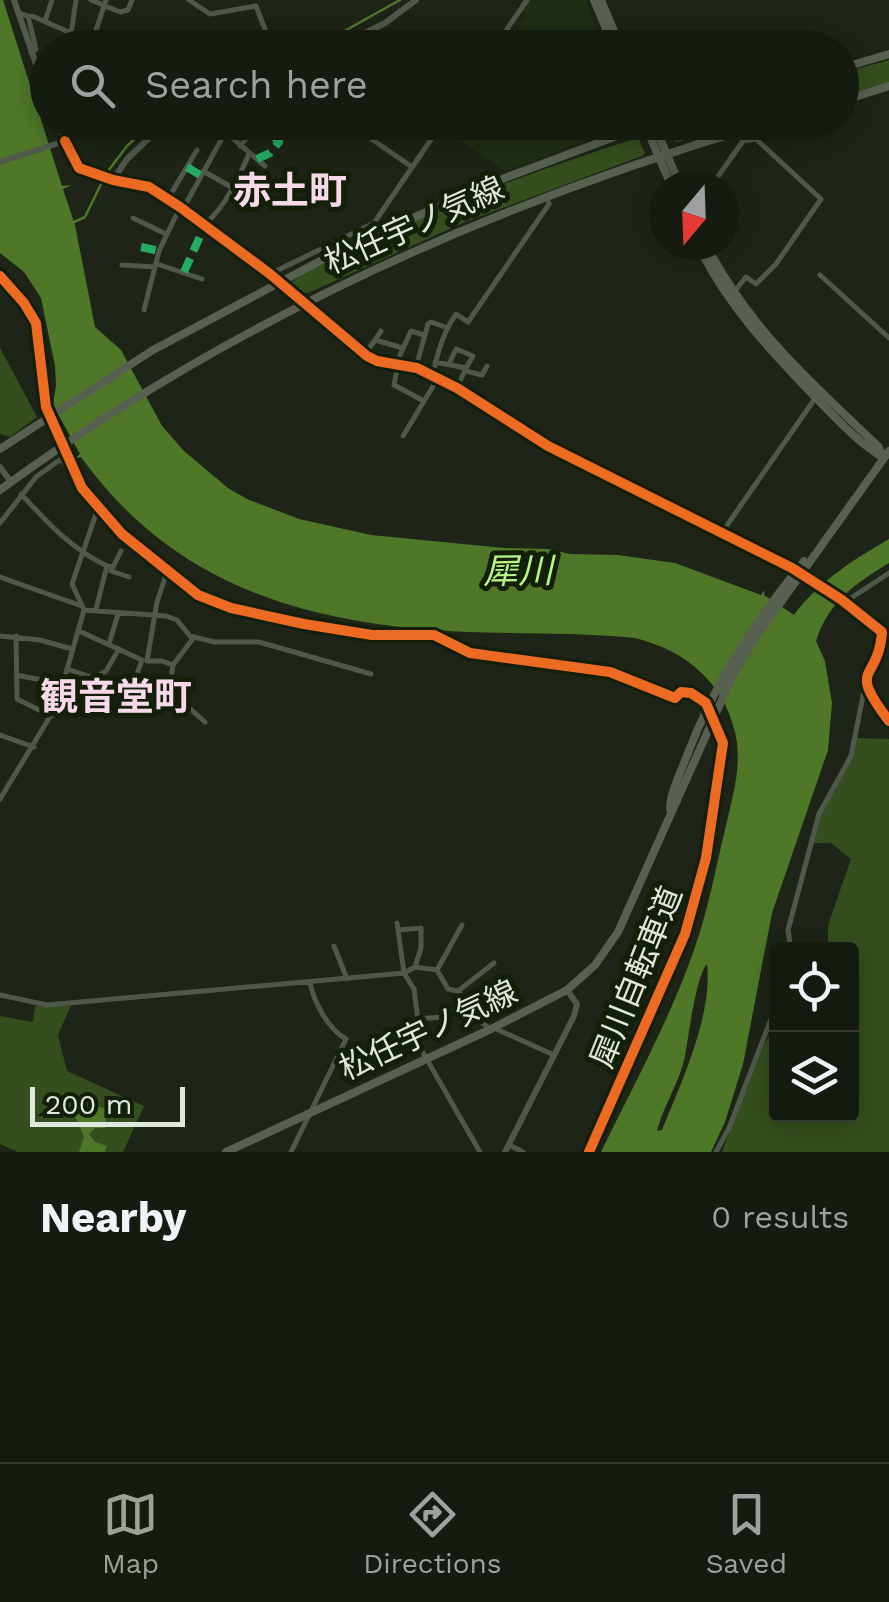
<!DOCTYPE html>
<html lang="en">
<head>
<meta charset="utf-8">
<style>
	body { margin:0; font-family:"Work Sans","Noto Sans JP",sans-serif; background:#1f241b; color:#f1f3f6 }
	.controls { position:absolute; right:30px; bottom:30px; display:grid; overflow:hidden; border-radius:10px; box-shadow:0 5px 25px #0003 }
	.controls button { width:90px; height:90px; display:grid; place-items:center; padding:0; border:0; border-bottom:2px solid #353932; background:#161b12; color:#f1f3f6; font:50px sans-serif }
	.compass { position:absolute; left:649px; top:170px; width:90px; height:90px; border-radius:50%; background:#161b12; box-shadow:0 5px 25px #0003; rotate:199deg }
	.scale { position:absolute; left:30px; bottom:25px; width:155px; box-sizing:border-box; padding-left:10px; border:5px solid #dfe8da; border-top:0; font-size:28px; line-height:35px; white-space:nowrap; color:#dfe8da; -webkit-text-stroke:8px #141f0a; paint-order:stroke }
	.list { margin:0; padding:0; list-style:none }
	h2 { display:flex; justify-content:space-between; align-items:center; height:130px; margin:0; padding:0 40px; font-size:42px }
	h2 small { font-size:32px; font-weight:400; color:#9ea19f }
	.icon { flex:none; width:55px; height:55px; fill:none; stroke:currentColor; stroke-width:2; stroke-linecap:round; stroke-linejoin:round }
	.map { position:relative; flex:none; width:889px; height:1152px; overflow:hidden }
	.search { position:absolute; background:#161b12; box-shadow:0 5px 25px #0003; left:30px; right:30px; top:30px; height:110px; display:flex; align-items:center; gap:25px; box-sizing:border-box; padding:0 35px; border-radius:55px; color:#9ea19f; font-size:38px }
	.sheet { height:310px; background:#161b12 }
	nav { display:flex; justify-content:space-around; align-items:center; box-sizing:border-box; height:140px; border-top:2px solid #353932; background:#161b12; font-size:28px; color:#9ea19f }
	nav a { display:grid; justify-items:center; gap:5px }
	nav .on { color:#9ba396 }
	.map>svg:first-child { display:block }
</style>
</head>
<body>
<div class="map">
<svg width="889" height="1152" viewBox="0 0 889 1152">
	<rect width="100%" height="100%" fill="#1e2418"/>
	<path fill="#202e14" d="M528,0H585L604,47L496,48L507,32L513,35L527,16L521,11Z
		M445,122H614L615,130L505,171L441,128Z"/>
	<path fill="#344e1d" d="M889,60V83L842,97V73Z
		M677,122H756V123L676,142L670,127Z
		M634,139L639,140L645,153L642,156L465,222L308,293H302L291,283C306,269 333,260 352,250C443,204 538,170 634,139Z
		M0,348L37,417L10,437L0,434Z
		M856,738L889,739V1152H722L756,1059L776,1023V1114H852V949H828V925L851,859L831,843H813L824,804L835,791L852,756Z
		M71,1005L58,1035L67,1071L144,1106L123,1152H18L0,1144V1016L33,1022L35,1006Z"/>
	<path fill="#4e7828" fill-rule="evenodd" d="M0,0H3L62,186L72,185L63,189L75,225L95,327L121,350L162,426L184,451L228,488L247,499L299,519L371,535L504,548L548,549L570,554L618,555L675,563L761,595L765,590L764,595L794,615C819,581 853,560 889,539V563C855,584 829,601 816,641L825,661L832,703L828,750L772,913L743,1064L725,1122L711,1152H601C633,1086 670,1019 694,950C708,911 715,870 725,830C732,798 743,766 735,732C723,681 684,650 635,638C579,632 523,634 467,632C311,625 176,589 81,457L74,459L80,454L53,405L56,385L55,366L41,298L24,272L0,253ZM707,964C713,1015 681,1083 662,1130L657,1131C663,1106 680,1082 685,1056C689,1034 696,976 707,964Z
		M63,1092L71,1098L78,1112L94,1106L108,1109L105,1128H95L89,1134L95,1142L107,1146L105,1152H79L84,1137L76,1118L64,1107Z"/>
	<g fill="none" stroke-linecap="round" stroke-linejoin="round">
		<path stroke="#4e7828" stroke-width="2.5" d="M314,48L400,0
			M105,175L127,146L153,122
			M72,223L85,217L102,182"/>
		<path stroke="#50584c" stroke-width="5" d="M91,0L120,12L128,10L132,0
			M189,0L210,14L256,6L272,48
			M18,13L28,16L36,49L31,53
			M32,16L71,33L94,37
			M45,21L52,0
			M69,48L76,0
			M90,48L106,0
			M494,48L527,0
			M347,122L412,167
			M224,131L265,166
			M66,142L79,168L113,180L149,187L180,207L270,274L367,356L377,361L417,368L457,388L548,446L792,568L842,600L882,632C878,684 846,664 889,721
			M240,146L260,122
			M203,171L249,197
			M712,185L743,141L756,139L821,199L776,264L756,284L746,277L735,291
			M168,199L197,150
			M183,209L231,122
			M133,218L166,234
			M206,223C225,207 239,177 249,154
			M157,264L202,279
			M122,265L155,267
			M270,274L374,223L443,122
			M820,275L889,338
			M144,310L159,251L180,207
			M375,340L381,331
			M365,354L375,340L403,348
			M435,362L466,368L457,388
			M396,364L411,331L424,335
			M449,364L456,349L473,356L466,368
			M398,365L394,385L424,401
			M416,367L428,324L431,322L448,328
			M466,371L482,375L487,366
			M433,375C437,354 443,332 456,314L468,322L549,204L548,199
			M403,436L438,378
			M21,494C48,523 71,549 107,566
			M0,523L36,477L61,459L98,508L72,584L84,610L57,705L0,799
			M721,534L816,397
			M113,567L111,571L129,577
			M0,577L82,606
			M845,602L889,573
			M96,609L107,566L113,567L121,551
			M84,610L166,616L177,620L190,636L214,642H259L371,674
			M79,631L142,660L133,685L157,694L169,690
			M0,636L40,640L72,649
			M16,636L17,699L51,716
			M109,644L118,614
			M147,661L157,602L167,572
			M147,661H162L173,665
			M67,669L94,678L106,671L119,649
			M16,675L42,680
			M169,690L173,665L194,637
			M169,690L205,722
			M0,735L34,747
			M397,923L404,973L415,967L437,970L448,989L458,991L479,1021L491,1029
			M399,930L421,928V948L415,967
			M334,946L347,979
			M791,949L788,930L819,814L851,756L865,686
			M437,970L462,925
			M458,991L494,963
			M0,995L47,1005L404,973L414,989L422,1051L480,1152
			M416,1019L443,1017L465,1002
			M494,1028L554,1055
			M509,1145L523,1152
			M291,1152L346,1039C328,1029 314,1002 310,983
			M716,1152L729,1128L776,1006"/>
		<path stroke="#50584c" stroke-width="6" d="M335,48L385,23L416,0
			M113,180L127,159L166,122
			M505,1152L574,1016L577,1004L567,990"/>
		<path stroke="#525a4c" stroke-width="6" d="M14,0L48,99
			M0,162L65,141L57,122
			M0,467L11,482"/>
		<path stroke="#586051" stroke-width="8" d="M594,0L614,48
			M601,0L621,48
			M842,68L889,54
			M842,101L889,86
			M653,122L680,185
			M645,125L671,185
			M698,245C727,305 769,349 815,397C836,418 858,443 884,458
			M706,245C751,330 809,381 878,446L884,458
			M0,449L153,350L350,245L510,176L654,122
			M0,490C232,320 495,202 771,122
			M670,809C670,793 680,774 686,758C716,679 752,626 804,561
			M226,1152L491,1029L567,990L595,965L618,932L734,673L759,633L889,451"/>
		<path stroke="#26ab63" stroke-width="8" stroke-dasharray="15 8" stroke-linecap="butt" d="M257,159L270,153L279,142L260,122
			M187,167L200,175
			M141,247L159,251
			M184,272L206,223"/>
		<g stroke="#141f0a" stroke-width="16">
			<path id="cycleway" d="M65,141L79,168L113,180L149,187L180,207L270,274L367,356L377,361L417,368L457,388L548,446L792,568L842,600L882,632C878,684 846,664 889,721
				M0,276L24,303L36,323L46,407L82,488L122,534L198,595L231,608L304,624L372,635H434L470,653L610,672L675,698L681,692L691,693L706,703L723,743L706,858L685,934L589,1152"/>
		</g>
		<use href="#cycleway" stroke="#ed6a23" stroke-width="10"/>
	</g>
	<g text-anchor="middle" stroke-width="10" stroke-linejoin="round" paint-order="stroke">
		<g font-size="32" fill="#dfe8da" stroke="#141f0a">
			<text transform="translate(414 225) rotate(-24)" y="11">松任宇ノ気線</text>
			<text transform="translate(636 977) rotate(-68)" y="11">犀川自転車道</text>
			<text transform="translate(428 1030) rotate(-25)" y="11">松任宇ノ気線</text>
		</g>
		<g font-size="35" font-style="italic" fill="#b7f686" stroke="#141f0a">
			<text transform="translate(518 571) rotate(-1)" y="12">犀川</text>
		</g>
		<g font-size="38" font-weight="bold" fill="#f7d9ea" stroke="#141f0a">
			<text x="290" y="204">赤土町</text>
			<text x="116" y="710">観音堂町</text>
		</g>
	</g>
</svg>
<div class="controls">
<button><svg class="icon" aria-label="locate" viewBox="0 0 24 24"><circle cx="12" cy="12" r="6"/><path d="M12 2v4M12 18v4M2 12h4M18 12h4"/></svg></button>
<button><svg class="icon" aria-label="layers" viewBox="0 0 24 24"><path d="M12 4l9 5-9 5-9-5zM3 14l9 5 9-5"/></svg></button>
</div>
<svg class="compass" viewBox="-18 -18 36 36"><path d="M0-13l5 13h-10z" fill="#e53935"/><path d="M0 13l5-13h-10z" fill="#9ea19f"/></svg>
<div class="scale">200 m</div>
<div class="search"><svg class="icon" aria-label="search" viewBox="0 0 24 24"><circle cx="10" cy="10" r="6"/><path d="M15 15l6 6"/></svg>Search here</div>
</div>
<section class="sheet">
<h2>Nearby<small>0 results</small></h2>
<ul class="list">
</ul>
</section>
<nav>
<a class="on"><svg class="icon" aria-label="map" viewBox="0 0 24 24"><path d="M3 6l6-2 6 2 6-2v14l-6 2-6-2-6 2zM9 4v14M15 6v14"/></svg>Map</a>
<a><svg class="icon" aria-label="directions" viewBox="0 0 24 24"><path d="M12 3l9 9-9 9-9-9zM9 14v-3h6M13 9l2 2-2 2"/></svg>Directions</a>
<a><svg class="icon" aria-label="saved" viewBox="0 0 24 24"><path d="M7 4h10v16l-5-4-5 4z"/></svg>Saved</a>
</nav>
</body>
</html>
